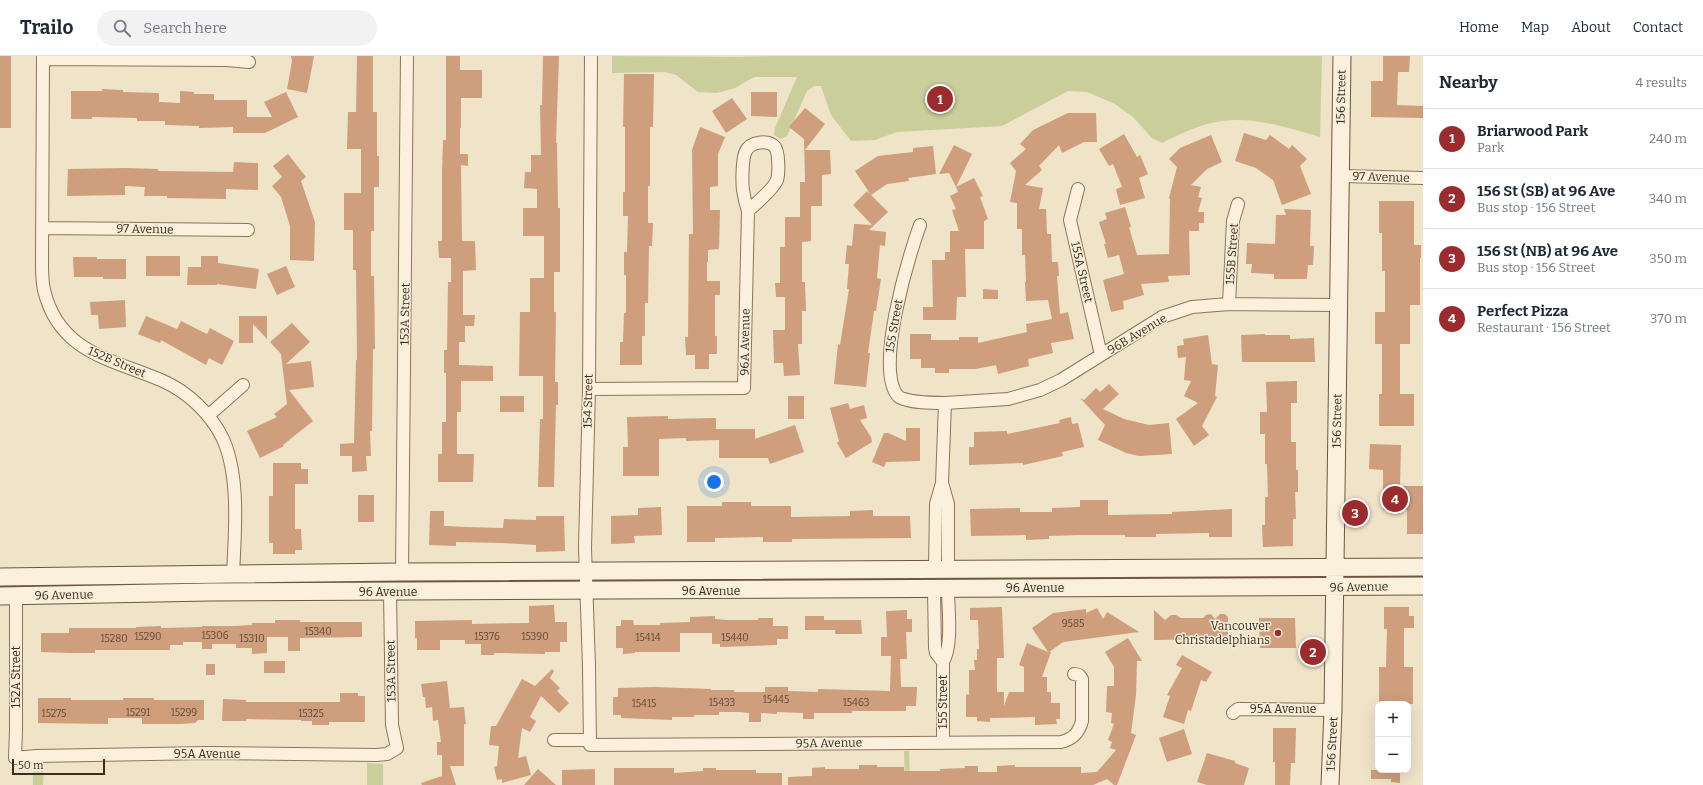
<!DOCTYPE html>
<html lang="en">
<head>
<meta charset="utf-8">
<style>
	body { margin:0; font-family:Bitter,serif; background:#f2f2f3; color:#1f2937 }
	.controls { position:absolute; right:12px; bottom:12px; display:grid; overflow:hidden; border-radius:8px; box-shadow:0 4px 16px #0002 }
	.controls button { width:36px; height:36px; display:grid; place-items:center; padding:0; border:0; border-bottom:1px solid #e0e1e3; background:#fff; color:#1f2937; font:20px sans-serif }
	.scale { position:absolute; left:12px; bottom:10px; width:93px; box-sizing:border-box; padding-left:4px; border:2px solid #3c2d20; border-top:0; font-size:11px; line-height:14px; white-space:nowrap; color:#3c2d20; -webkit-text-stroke:3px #f6edd7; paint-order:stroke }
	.you { position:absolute; left:714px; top:426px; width:14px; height:14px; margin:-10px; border:3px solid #fff; border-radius:50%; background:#1a73e8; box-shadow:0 0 0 6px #1a73e833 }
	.badge { display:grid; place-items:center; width:26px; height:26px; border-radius:50%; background:#9c2b2d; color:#fff; font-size:13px; font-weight:700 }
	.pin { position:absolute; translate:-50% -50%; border:2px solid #fff; box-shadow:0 1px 4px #0006 }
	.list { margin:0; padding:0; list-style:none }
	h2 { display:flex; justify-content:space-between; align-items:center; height:52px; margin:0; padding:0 16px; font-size:17px }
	h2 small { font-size:13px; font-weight:400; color:#747a83 }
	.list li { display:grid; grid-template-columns:26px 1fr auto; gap:12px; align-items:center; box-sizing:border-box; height:60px; padding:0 16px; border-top:1px solid #e0e1e3 }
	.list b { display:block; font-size:15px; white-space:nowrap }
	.list p { margin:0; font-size:13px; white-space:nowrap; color:#747a83 }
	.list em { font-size:13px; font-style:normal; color:#747a83 }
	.icon { flex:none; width:22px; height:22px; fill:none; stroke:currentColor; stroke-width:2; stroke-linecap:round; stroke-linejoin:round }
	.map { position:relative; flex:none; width:1423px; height:729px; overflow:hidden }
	header { display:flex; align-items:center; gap:24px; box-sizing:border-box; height:56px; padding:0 20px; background:#fff; border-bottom:1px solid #e0e1e3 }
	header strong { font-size:19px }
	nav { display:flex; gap:22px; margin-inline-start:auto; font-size:14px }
	.search { width:280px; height:36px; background:#f2f2f3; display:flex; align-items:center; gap:10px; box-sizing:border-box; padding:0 14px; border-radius:22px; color:#747a83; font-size:15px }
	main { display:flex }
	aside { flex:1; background:#fff }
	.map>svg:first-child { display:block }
</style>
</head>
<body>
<header>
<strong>Trailo</strong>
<div class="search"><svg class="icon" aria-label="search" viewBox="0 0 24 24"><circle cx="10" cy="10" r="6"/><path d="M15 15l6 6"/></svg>Search here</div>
<nav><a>Home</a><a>Map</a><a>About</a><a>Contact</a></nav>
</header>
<main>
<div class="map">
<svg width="1423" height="729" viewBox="0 0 1423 729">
	<rect width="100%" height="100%" fill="#efe3c8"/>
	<path fill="#c9ce9b" d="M612,0L735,1L774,0H1322L1320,81C1285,71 1248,58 1211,67C1194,71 1178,79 1162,87L1152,82L1133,61L1115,48L1087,36L1068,35L1002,70L897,76L875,84L851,85L831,59L821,30H814L807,35L787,80L781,83L774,79L775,72L797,21H754L735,32L717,37L698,36L676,19L665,16L612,17Z
		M904,695H909L910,729H905Z
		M44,707L43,729H33V715L39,709Z
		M367,707L383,708V729H367Z"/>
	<path fill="#ce9e7d" d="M0,0H11V72H0Z
		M291,0H314L307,37L287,33L292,5Z
		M357,0H373V56H377V100H379V131H374V175H371V220H374L375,293H373L372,375H370L371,400H366L367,415L352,416V400H340V388L354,387L356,304H357L356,214H353V174H344V137H361V93H347L348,56H356Z
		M446,0H460V14H482V42H461V72H460V98H468V110L461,109L462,185H475L476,214L463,215V259H475L474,270H465V286H459V309L493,310V325H461V356H457V398H474L473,426H438V398H442V366H446V317H444V294H447L448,226H451V202H439L438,185H442V117L443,84H446Z
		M543,0H559L556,87H557L558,152H560V216H554V256H556L555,326H558V349H556L554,431H538L540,363H543V320H519L520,256H530V222H544V180H523V152H537V133L524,132L525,116H531V99H541L540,49H542Z
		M1383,0H1410L1409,16H1398L1397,49L1423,50V62L1371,61V25H1383Z
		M624,18H654L653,71H650V130H648V167H653L652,190H649L648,247H645V280H642V309H620V286H623L624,257H626V219H624V196H627L628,160H623V136H625V71H623Z
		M102,33L123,34V36L159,37V46L180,47V35L194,36V38H214V44H247V61H272L264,46L286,36L298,61L265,77H233V71L199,72V70L165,69V65H137V62L92,61V63H71V35H102Z
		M751,36H777V61L751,60Z
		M732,42L747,63L726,77L712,55Z
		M805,52L825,68L805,94H830L831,118L822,119V150H811V185L802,186V226H805L806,255H802V288H798L800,319L784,320L783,307H774L773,274H785V241H776L775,227H780V191H785V161H800V126H805L804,83L789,71Z
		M1068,57H1096L1097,86H1084L1062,97L1059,89L1039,110L1042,114L1025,129L1043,132L1039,153H1046L1047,178H1051L1052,206H1058L1059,220H1057L1060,258L1068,256L1074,283L1051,287L1053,297L1028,303L1029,310L998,318L996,309L976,313H949V317H935V312H921V303H910V278H931V284H959V281H978V287L1027,276L1026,268L1052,263L1048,244L1026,245L1025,226H1026L1025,199H1022V173H1017V147L1010,146L1016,115L1010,107L1026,93L1020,88L1033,74Z
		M700,71L725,81L718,98V130L710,131V154H720L719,193L708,194V206H707V225H720V239H715V280H717V298H709V313H695V299H686L685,281H688L689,178H693L692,94Z
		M1244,77L1266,84L1270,79L1289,93L1292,89L1307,103L1300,110L1311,138L1282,149L1273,124L1256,112L1235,105Z
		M1124,78L1137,101L1140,99L1148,118L1139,122L1145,142L1120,149L1116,133L1122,131L1113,108L1109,110L1099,93Z
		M1211,79L1222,106L1207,113L1191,129L1201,131L1198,141L1202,142L1198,156H1204V167H1199V175H1189L1190,219L1168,220L1169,226L1141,228L1144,239L1123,245L1124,253L1111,256L1103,224L1124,218L1119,199L1108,202L1104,188H1106L1099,166L1107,163L1105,157L1125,151L1131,171H1129L1137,199L1169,198L1170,143L1169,142L1177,111L1169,103L1180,92Z
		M954,89L972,98L956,131L949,117L939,118Z
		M933,90L936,118L908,122L909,125L887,128L871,139L855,115L878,100L913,96V92Z
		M288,98L306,121L301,125L315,166L314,205L290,204V170L281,141L272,130L282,121L273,110Z
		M234,106L258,107V134L226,133V143L167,142V140H144L145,131L125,130V139L67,140L68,113L126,112L158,113V115L233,116Z
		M974,122L983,140L980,141L988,163L984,165V193H965L966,241H957L956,264H923V251H933L932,204H945V196H950V175H959L952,154L956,153L950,140L958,136L956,131Z
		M867,135L888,156L869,174L886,176L885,190L880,189L877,222L881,223L876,255H874L868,297H870L866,331L834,328L838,288L840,289L849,233H847L849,208H845L847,189L852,190L854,168L872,169L853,149Z
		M1379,145H1414V189H1421V202H1420V249H1410V288H1400V338H1414V370H1379V338H1382V288H1375V256H1385V215H1382V177H1379Z
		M1284,153L1311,154L1310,190H1314L1313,209H1308L1307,223H1274V218L1251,217L1252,208H1246L1247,187L1275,188L1276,159H1286Z
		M146,200H180V220H146Z
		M201,200H218V207L259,213L256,233L217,228V229H187L188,211H201Z
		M73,201H97V203H126V223H103V221H74Z
		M286,210L295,231L277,239L267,218Z
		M983,233L998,234V243H983Z
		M125,244L126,271L99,273L98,259H91L90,246Z
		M146,260L177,273L181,265L207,278L210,272L234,285L222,309L209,302L206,309L161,284L160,287L138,278Z
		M239,260H267V283L253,268V287H239Z
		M292,267L310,286L286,308L311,305L314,331L289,334L313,365L283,389L284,390L260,402L247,375L277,361L274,358L287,348L281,298L270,286Z
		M1265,278V279H1290V283L1314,282L1315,306H1242L1241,279Z
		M1208,279L1212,308L1218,309L1215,340L1217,341L1202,370L1209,379L1194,390L1176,363L1198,347L1184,340L1191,325L1184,324L1186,301L1178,302L1177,290L1184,289L1183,283Z
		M1297,325V347H1291V386H1296V414H1298V436H1295L1296,463H1293V490L1263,491L1262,469H1265V441H1268L1267,408H1265V378H1260V356H1267L1266,326Z
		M1109,328L1119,338L1103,353L1124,363L1149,369L1169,367L1172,398L1139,400L1126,397L1098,384L1105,369L1080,342L1084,344L1096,332L1100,336Z
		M500,340H524V356H500Z
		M788,340H804V363H788Z
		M848,347L850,353L864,349L867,362L860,364L871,381L872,386L846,402L837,387L839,385L830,352Z
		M668,360V363L716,362V373H755V383L795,369L804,396L770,408L768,402H719V384L686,385V382L659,383V420H623V391H628L627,361Z
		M1071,361L1072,368L1078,367L1084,391L1062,396L1063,400L1023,409V407L969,409V391H974V376L1007,375V378L1060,367L1059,364Z
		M906,372H920V405L886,406L884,411L872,406L884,377H888L906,385Z
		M1370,388L1401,389L1400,430H1423V478H1407V454H1383V414L1369,413Z
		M273,407H301V413H308V428H295V473H301L302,494H295V498H273V487H269V440H273Z
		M358,439H374V466H358Z
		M1080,444H1108V459L1172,458V456L1232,453V481H1209V477L1156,478V481H1125V479H1080L1049,480V483L1026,484V479L971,480L970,453L1020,452V456H1052V452L1080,451Z
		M722,446H751V450H791V461L850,460V455L873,454V460H910L911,482L792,483V486H763V481L715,482V486H687V450H722Z
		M661,451L662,479L634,480L635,487L611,488V460L638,459V452Z
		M430,455H444V470L466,471L503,472L504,463L536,464V460H564L565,495L536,496V489L503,487L456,486V490L429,489Z
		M554,549L555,566H567V586H560V596H545V598L494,597V599H481V588H465V584H440V594H417V582H415V565L472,564V568L529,567V550Z
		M1002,551L1004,602H997V636H1004V650L1009,636H1024V611L1019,609L1027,587L1048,596L1032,572L1053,557L1086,553V557L1097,552L1103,563L1107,556L1139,576L1063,586L1049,596H1051L1042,621H1047V636H1051V647H1060V663H1056L1057,668L1035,669V661L990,662V666L977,665V661H966V638L969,639V614H975L974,604H977V593H979L978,564H970V552Z
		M1384,551H1409V560H1414V572H1404V611H1413V648H1379V611H1386L1387,573H1384Z
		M907,554V563H912V576H906L907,603H900L901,631H917L916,650H906V655H852V657H814V663H803V657L777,656V658L761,657V666H749V657L739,656H719V659H694V661H672V664L621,662V659H613V641H618V632L654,631L711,633V634H734V636H765V631H788V635L818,636V633L890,635L891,600H881V581H887L886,555Z
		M1154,554L1165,564L1171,559H1176L1181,562H1203L1206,559L1211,558L1215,563L1220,558H1225L1228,561V586L1210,587V583L1154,584Z
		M715,560V563L727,564H758V562H773V570H788V583H777V589L720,591V588H712V577H680V596H635V597L623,598V592H616V570H621V564H633L634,569H660V567L690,566V561Z
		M805,560H824V564H861L862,578H835V574H805Z
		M1259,562H1295L1296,592H1260Z
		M275,564H300V566H362V581L300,582V595H288V581H267V597L252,598V592H236V588H212V593H202V586H183V589H170V594H95V597H70L41,596V577H69V572H136V571L161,570V572L202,571V570H236L252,569V567H275Z
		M1128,582L1142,605H1137L1136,639L1131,677L1136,679L1117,729H1114L1107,723L1093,729H788V721L812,720V712L825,711V713H859V709H877V711H904V715H940V713L965,712V710H978V716H997V710L1015,709V711H1081V717L1097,716L1116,694L1110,692L1112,686L1108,684L1114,668L1111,667L1112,657L1106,656L1107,630H1114V611L1105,596Z
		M1182,599L1212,616L1206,626L1201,624L1191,655L1188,654L1184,668L1163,661L1170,640L1167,639L1182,612L1176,609Z
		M264,605H285V617H264Z
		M206,608H215V619H206Z
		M552,613L554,615L550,622L560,632L557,635L569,647L559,657L541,640L530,661L536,665L530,676L522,672L518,702L526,700L531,719L502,727V723L497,724L494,711L497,710L499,690L489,689L491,670H496L522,623L535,630Z
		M447,625L450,652L464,651L466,668H464V710H450L456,729H422L421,727L442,720V699H437V686H441L438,664L433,665L432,651L426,652L425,641H423L421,628Z
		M340,637H358V640H365V666H329V669H312V665H301V664L246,663V665H222L223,643L246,644V646H340Z
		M38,642H71V644H123V642H154V644H204V664H198L195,667L181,668H142V662H108V668L38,667Z
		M1273,672H1296L1295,707H1291L1290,729H1275V706H1273Z
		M1184,673L1192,698L1167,706L1159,682Z
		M1207,697L1235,705V707L1249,712L1244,729H1207L1197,726Z
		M614,712H674V717L703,715V712H716V714H756V717H782V729H614Z
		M538,713L556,729H524Z
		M595,713V729H562V714Z
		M1371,714H1400V727L1391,726V723H1371Z"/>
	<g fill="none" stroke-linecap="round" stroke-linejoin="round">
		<g stroke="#8c755c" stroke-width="14">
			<path id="street" d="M43,0L42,207C42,216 42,225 44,234C59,297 112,303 163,325C188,336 211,358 223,383C240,421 235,476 233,518
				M591,0L589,333L585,492L589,611L590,689L1061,686C1073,683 1079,677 1082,665V623L1079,619L1074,618
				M43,3L227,4L249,6
				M1340,120L1423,122
				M1078,133L1070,164L1101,299
				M920,169C909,200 873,316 899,341C910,347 932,347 945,347L942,427L936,448L935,513
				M42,172L248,174
				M1229,248L1233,165L1238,148
				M589,333L744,332L748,155C746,149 744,141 743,134C742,127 742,101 746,95C750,86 768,83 775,91C779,96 779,118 777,124C773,134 755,148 748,155
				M945,347L1008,343L1040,334L1061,324L1162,261L1192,251L1229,248L1338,249
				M209,359L243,329
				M942,427L948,448V513
				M402,516L407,0
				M934,534L935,592L936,597L943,606
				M16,540V674L15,702L36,700L208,697L376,699L387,698L397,692L392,669L390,536
				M1233,657L1238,653L1333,654
				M554,684H590
				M943,686V606C953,589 948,553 948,533"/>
		</g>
		<g stroke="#6e563f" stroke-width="19">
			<path id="secondary" d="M0,521L402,516L1423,511
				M0,540L210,536L1423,530
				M1330,729L1333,654L1342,0"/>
		</g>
		<use href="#street" stroke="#faf0db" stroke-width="12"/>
		<use href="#secondary" stroke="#faf0db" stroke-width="17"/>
	</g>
	<circle fill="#9c2b2d" stroke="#f6edd7" stroke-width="1.5" cx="1278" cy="577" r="4"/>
	<g text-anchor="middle" stroke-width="3" stroke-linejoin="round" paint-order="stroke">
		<g font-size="10" fill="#604937">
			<text x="1073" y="571">9585</text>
			<text x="318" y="579">15340</text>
			<text x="215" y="583">15306</text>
			<text x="148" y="584">15290</text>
			<text x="487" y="584">15376</text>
			<text x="535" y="584">15390</text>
			<text x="648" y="585">15414</text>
			<text x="735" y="585">15440</text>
			<text x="114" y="586">15280</text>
			<text x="252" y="586">15310</text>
			<text x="776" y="647">15445</text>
			<text x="722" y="650">15433</text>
			<text x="856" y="650">15463</text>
			<text x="644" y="651">15415</text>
			<text x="138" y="660">15291</text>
			<text x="184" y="660">15299</text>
			<text x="54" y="661">15275</text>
			<text x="311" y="661">15325</text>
		</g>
		<g font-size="12" fill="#3c2d20" stroke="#f6edd7">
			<text transform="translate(1341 41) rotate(-89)" y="4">156 Street</text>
			<text transform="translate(1381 121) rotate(2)" y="4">97 Avenue</text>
			<text transform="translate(145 173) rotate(1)" y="4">97 Avenue</text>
			<text transform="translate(1232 198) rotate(-86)" y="4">155B Street</text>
			<text transform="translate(1082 216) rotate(77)" y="4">155A Street</text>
			<text transform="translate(405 258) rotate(-89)" y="4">153A Street</text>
			<text transform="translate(894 270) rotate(-80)" y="4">155 Street</text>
			<text transform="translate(1137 278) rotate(-31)" y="4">96B Avenue</text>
			<text transform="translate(745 286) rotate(-89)" y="4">96A Avenue</text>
			<text transform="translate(117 306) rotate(23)" y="4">152B Street</text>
			<text transform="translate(588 345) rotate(-89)" y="4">154 Street</text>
			<text transform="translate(1337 365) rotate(-89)" y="4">156 Street</text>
			<text transform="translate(1359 531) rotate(-1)" y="4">96 Avenue</text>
			<text x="1035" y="536">96 Avenue</text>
			<text x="711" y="539">96 Avenue</text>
			<text x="388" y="540">96 Avenue</text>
			<text transform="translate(64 539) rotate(-1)" y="4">96 Avenue</text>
			<text transform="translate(391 615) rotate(-91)" y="4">153A Street</text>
			<text transform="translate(16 621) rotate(-90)" y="4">152A Street</text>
			<text transform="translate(943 646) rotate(-90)" y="4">155 Street</text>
			<text x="1283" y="657">95A Avenue</text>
			<text transform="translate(829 687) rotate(-1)" y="4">95A Avenue</text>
			<text transform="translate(1332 688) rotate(-87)" y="4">156 Street</text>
			<text x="207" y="702">95A Avenue</text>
		</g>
		<g font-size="12" fill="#3c2d20" stroke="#f6edd7" text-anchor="end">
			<text x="1270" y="574">Vancouver<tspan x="1270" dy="14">Christadelphians</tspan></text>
		</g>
	</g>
</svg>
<div class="controls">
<button>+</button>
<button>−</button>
</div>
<div class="scale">50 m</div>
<div class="you"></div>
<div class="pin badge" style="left:940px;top:43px">1</div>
<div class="pin badge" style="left:1313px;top:596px">2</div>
<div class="pin badge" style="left:1355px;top:457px">3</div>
<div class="pin badge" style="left:1395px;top:443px">4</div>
</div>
<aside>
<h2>Nearby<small>4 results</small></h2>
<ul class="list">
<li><span class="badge">1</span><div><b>Briarwood Park</b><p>Park</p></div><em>240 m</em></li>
<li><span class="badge">2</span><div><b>156 St (SB) at 96 Ave</b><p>Bus stop · 156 Street</p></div><em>340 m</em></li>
<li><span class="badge">3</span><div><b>156 St (NB) at 96 Ave</b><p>Bus stop · 156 Street</p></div><em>350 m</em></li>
<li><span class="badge">4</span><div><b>Perfect Pizza</b><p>Restaurant · 156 Street</p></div><em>370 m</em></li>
</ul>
</aside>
</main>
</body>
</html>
